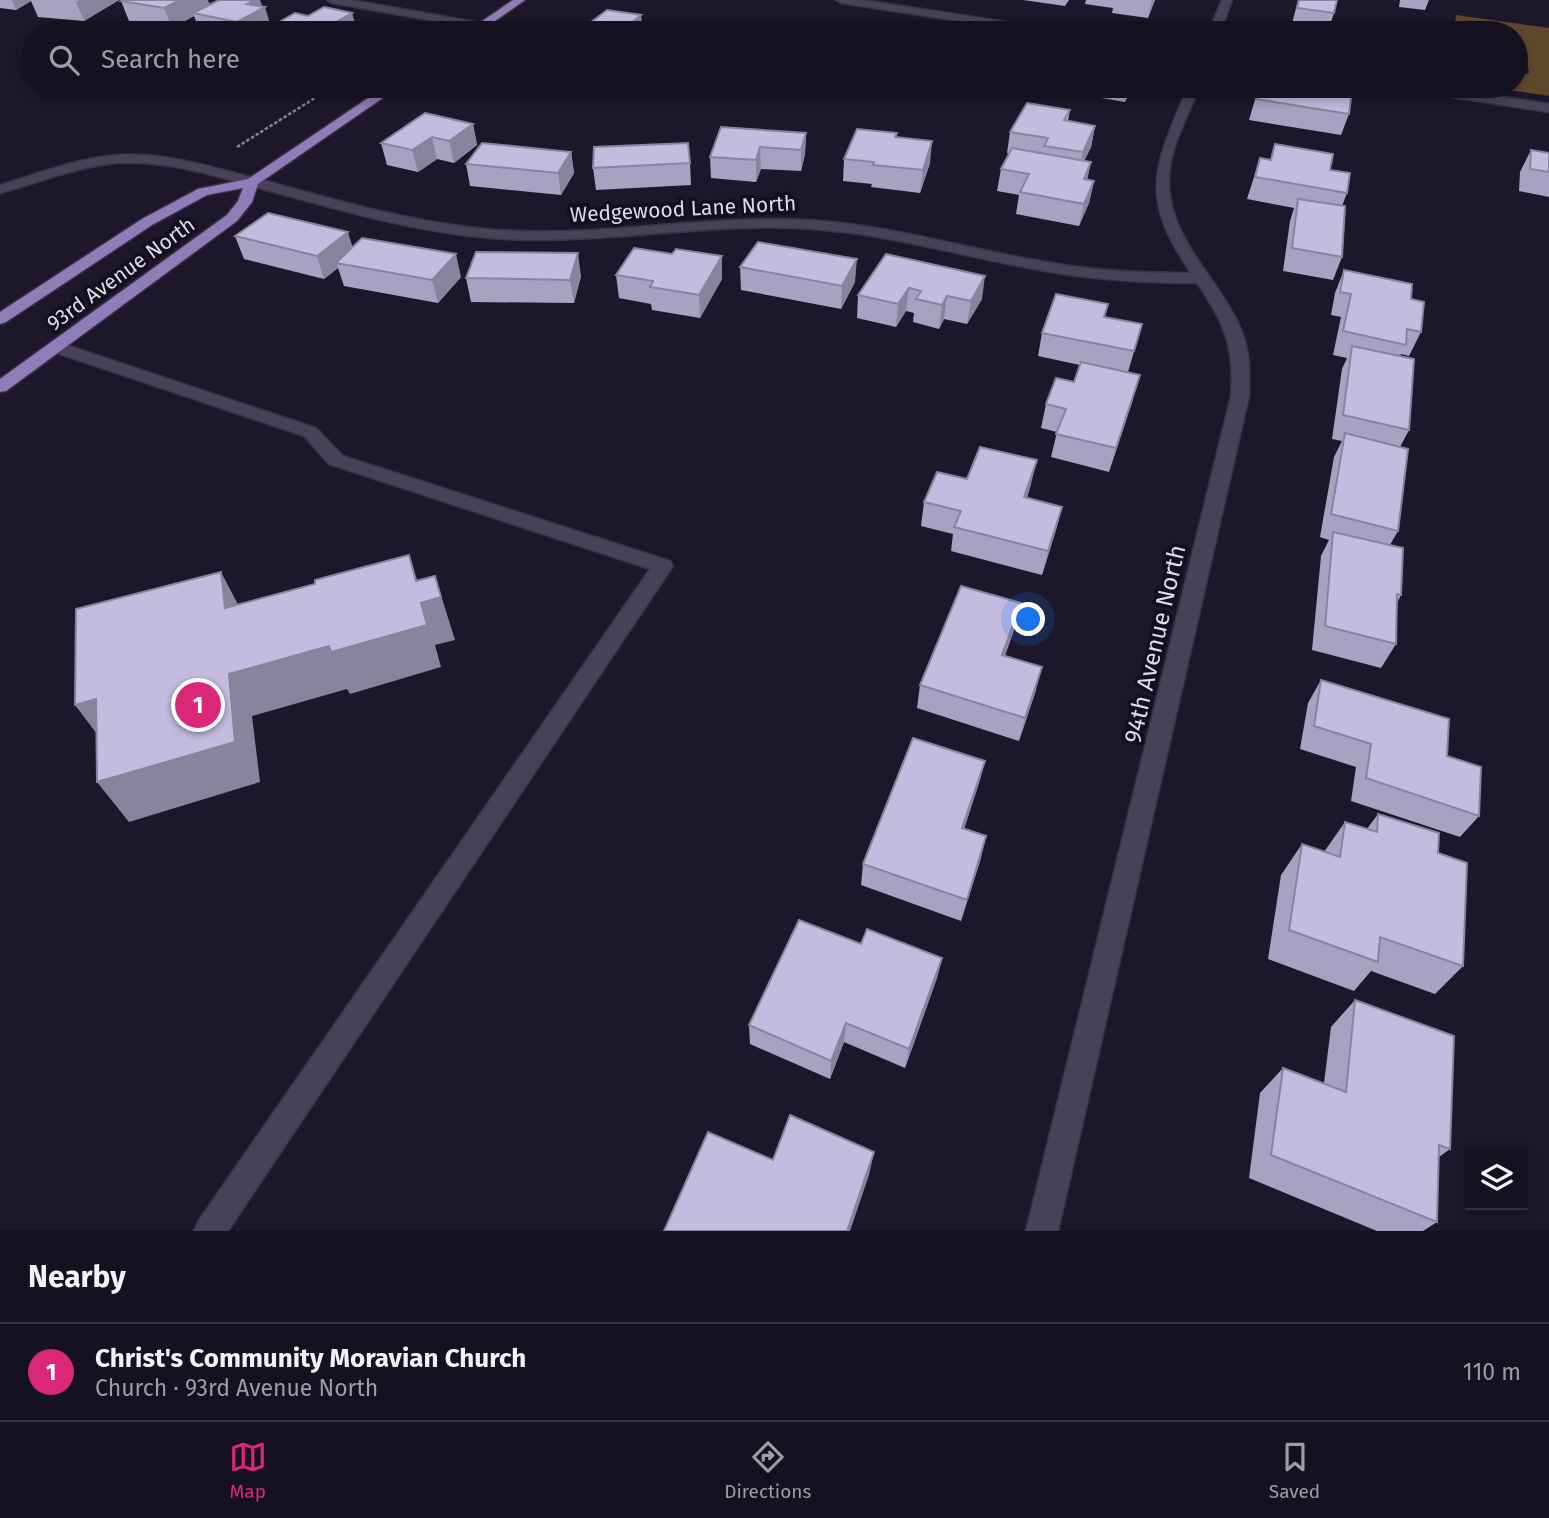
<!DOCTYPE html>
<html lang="en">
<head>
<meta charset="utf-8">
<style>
	body { margin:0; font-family:"Fira Sans",sans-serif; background:#221f2d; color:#f1f3f6 }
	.controls { position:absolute; right:21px; bottom:21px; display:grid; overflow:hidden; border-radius:0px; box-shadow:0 4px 10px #0003 }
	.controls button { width:63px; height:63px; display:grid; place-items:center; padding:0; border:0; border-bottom:2px solid #34313e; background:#151120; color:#f1f3f6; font:35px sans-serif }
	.you { position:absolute; left:1029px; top:620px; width:24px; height:24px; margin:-18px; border:5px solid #fff; border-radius:50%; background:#1a73e8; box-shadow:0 0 0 10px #1a73e833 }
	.badge { display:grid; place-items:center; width:46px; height:46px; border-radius:50%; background:#db2777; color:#fff; font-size:23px; font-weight:700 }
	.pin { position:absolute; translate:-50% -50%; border:4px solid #fff; box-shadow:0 2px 7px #0006 }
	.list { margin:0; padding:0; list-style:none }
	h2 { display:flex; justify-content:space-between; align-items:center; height:91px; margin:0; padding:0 28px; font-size:30px }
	h2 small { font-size:23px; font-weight:400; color:#9d9da5 }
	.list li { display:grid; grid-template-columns:46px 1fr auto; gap:21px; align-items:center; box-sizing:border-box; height:98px; padding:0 28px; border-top:2px solid #34313e }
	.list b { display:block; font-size:26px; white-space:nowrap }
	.list p { margin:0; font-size:23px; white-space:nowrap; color:#9d9da5 }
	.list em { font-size:23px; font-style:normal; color:#9d9da5 }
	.icon { flex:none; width:38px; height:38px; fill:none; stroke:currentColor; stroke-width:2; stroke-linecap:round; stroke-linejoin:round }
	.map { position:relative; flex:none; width:1549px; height:1231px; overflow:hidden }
	.search { position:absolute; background:#151120; box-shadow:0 4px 10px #0003; left:21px; right:21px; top:21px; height:77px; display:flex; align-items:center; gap:18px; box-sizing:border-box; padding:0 24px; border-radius:38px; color:#9d9da5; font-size:26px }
	.sheet { height:189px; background:#151120 }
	nav { display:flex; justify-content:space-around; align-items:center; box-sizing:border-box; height:98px; border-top:2px solid #34313e; background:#151120; font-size:19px; color:#9d9da5 }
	nav a { display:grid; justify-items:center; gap:4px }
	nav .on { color:#db2777 }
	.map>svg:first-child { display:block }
</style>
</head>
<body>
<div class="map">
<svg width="1549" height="1231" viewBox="0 0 1549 1231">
	<rect width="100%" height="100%" fill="#1c172a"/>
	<path fill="#5f472c" d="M1456,15L1549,28V96L1481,86H1516V77L1529,73L1527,63L1516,57V33L1495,22L1484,21L1489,33H1454Z"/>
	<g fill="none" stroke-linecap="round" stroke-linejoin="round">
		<g stroke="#373342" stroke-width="3">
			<path id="minor" d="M327,0H351L481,23L487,26L481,29L332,3Z
				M836,0H863L1059,30L1065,33H1038L841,3Z
				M1222,0H1232L1220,33H1208Z
				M1188,86H1200C1188,117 1168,149 1169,183C1170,241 1218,277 1240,327C1250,349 1250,373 1249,396L1058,1231H1026L1231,396C1235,348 1224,322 1197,283C1146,283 1096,280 1045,271C967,258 891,234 811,229C697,221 584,250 470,236C399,228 330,207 262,189C216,176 167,160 118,163C77,166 39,183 0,193V185C38,174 77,158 118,155C164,152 210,167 255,178C325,197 395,218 468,227C581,242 694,214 807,220C888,224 966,249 1046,262C1094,271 1142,273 1191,273C1137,194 1155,167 1188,86Z
				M1399,86H1428L1549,104V112L1405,90Z
				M57,342L316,428L343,456L670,561L673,566L228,1231H194L199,1220L650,569L329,464L304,436L51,351L49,347L51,343Z"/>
		</g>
		<g stroke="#373342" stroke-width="3">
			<path id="major" d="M513,0H525L478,33H465Z
				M386,86H400L258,184L252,202L237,221L6,391L0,392V379L227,215L238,201L243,188L207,195L152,225L6,322L0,324V312L142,219L198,189L248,179Z"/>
		</g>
		<path stroke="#878393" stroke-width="2.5" stroke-dasharray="3.5 2" stroke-linecap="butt" d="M237,147L334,86"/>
		<use href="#minor" fill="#484258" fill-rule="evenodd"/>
		<use href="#major" fill="#8e7db9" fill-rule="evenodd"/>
	</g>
	<path fill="#a9a1c1" d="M0,0H119L84,21L38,17L31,1L16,10L0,8Z
		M1023,0H1069L1065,6Z
		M1086,0H1155L1148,18L1112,13L1113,8L1085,4Z
		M1298,0H1337L1334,13L1327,33L1291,28Z
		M1400,0H1429L1425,10L1399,7Z
		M121,1L263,7L271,27L259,33H201L194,16L172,28L129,21Z
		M272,26L358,33H274Z
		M1044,86H1132L1125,102L1043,88Z
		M1259,86L1306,90L1307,86H1333L1349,114L1341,135L1249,120Z
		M1070,110L1068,121L1095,126L1091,147L1084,161L1091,162L1087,180L1094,181L1089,203L1079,226L1016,214L1019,195L997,191L1001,169L1009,154L1007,153L1010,132Z
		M473,124L477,145L454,163L437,159L418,172L387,165L381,143Z
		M806,133L805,154L801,171L761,169L756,182L711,178L710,157Z
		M897,133L896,137L930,163L920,193L871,187L872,184L843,181L844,159Z
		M1275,144L1330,170L1347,193L1342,206V257L1333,280L1283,271L1290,221L1294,208L1247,199L1260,158L1270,160Z
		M1531,150L1549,153V197L1519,191L1520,172Z
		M571,152L574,173L561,195L470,186L466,164Z
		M690,163L691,185L596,190L593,168Z
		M235,236L352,247L461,277L438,303L344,286L338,268L324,279L244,259Z
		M672,254L722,256V279L700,318L652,310L651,304L619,298L616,275Z
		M886,254L982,299L967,324L944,319L939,329L913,322L914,313L906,311L896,327L857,318L858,295Z
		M740,267L855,282L841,309L741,290Z
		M1344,270L1411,299L1421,332L1409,356L1401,354L1400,356L1409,430L1400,447L1398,531L1390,545L1401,595L1397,603L1396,644L1381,668L1312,650L1321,556L1329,540L1320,537L1334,457L1342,441L1332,439L1342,369L1347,358L1333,355L1341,317L1331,315L1335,293Z
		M581,276L574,303L471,302L466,278Z
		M1108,304L1105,317L1142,324L1128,372L1133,399L1109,472L1051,457L1057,432L1041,428L1046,404L1074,382L1080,365L1038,356L1042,333Z
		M1031,484L1027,498L1062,507L1056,530L1042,575L951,551L953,534L921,526L924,502Z
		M1021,603L1015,627L1005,656L1036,690L1019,741L917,708L920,685Z
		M1321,680L1447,756L1479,816L1460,837L1351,801L1356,767L1300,749L1308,703Z
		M985,761L979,783L964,829L981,858L961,921L861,885L863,864Z
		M1378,814L1438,853L1463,966L1435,994L1371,971L1354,991L1268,959L1281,875L1302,844L1324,852L1345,822L1367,829Z
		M861,944L942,958L937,978L905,1068L844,1042L830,1079L750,1044L749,1025Z
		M1355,1000L1450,1149L1439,1157L1437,1222L1423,1231H1377L1249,1178L1260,1093L1283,1068L1324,1083L1331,1027Z"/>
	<path fill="#89839d" d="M12,0H31V1L16,10Z
		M79,0H119L84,21L76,2Z
		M180,0H208L211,7L193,13L194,16L172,28L164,8Z
		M254,0H260L263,8L265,7L271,27L259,33H241L237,22L247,4Z
		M1152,0H1155L1148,18Z
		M352,13L358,33H316Z
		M641,15L643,33H619Z
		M1129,86H1132L1125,102Z
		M473,124L477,145L454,163L449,141Z
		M1095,126L1091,147L1078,174L1083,152Z
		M806,133L805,154L801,171V150Z
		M432,137L437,159L418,172L412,150Z
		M932,141L930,163L920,193L923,170Z
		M760,147L761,169L756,182V160Z
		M571,152L574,173L561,195L558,173Z
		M1091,162L1086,184L1084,179Z
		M1094,181L1089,203L1079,226L1084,204Z
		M348,232L355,255L336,263L338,268L324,279L317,256Z
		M578,253L581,276L574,303L570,280Z
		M456,254L461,277L438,303L432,280Z
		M722,256V279L700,318L699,295Z
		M857,259L855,282L841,309L842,286Z
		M985,276L982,299L967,324L971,301Z
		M909,288L906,311L896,327L898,304Z
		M947,296L944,319L939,329L942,305Z
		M1140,375L1133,399L1109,472L1116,448Z
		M1037,460L1031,484L1019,521L1024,497Z
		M1062,507L1056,530L1042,575L1048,551Z
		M409,555L424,602L435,576L455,640L435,645L441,667L350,694L347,689L252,716L260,782L129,822L97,782L229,674L421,603L416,581Z
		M221,572L243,614L225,608Z
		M1021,603L1015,627L996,679L1002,655Z
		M1042,667L1036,690L1019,741L1025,718Z
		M96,699L106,746L75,705Z
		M985,761L979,783L957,850L962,828Z
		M986,836L981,858L961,921L967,900Z
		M942,958L937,978L905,1068L909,1049Z
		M846,1023L844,1042L830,1079L831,1061Z
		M874,1152L869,1175L850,1231H847Z"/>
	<path fill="#c4bbe0" stroke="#89839d" stroke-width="2" d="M123,0H180L164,8L121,1Z
		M219,0H254L247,4L265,7L237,22L193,13Z
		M1299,0H1337L1334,13L1297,8Z
		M324,7L352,13L316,33H307L272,26L295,13L308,16Z
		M607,10L641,15L619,33H566L574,27L582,29Z
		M967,28L1002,33H963Z
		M1259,86H1280L1307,90L1308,86H1333L1352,89L1349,114L1256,99Z
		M1027,103L1070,110L1064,120L1095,126L1083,152L1044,146L1048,138L1010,132Z
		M425,113L473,124L449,141L432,137L412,150L381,143Z
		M721,127L806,133L801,150L760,147L756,160L710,157Z
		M857,129L897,133L895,137L932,141L923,170L873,165L874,162L844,159Z
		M482,143L571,152L558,173L466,164Z
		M688,143L690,163L593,168L594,147Z
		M1275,144L1333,154L1330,170L1350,173L1347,193L1255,177L1260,158L1271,160Z
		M1012,148L1091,162L1084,179L1094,181L1084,204L1020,192L1029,174L1001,169Z
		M1531,150L1549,153V172L1530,169Z
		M1298,199L1345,206L1342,257L1292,248Z
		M268,213L348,232L317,256L235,236Z
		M362,238L456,254L432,280L336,263Z
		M758,242L857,259L842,286L740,267Z
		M634,248L672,254L676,249L722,256L699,295L650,287L653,281L616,275Z
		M476,252L578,253L570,280L466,278Z
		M886,254L985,276L971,301L947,296L942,305L916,299L921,291L909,288L898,304L858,295Z
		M1344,270L1412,284L1411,299L1424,302L1421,332L1407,329L1406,345L1343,331L1351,294L1340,292Z
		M1056,294L1108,304L1104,317L1142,324L1134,351L1042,333Z
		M1352,346L1414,359L1409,430L1343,415Z
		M1081,362L1140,375L1116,448L1056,434L1066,409L1046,404L1056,378L1074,382Z
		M1345,433L1408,449L1398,531L1331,514Z
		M980,447L1037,460L1024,497L1062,507L1048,551L954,527L961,511L924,502L937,472L967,479Z
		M1333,532L1403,548L1401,595L1397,594L1396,644L1325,626Z
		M409,555L416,581L435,576L441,597L421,603L427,625L331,652L329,646L229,674L235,742L97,782L96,699L75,705L76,609L221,572L225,608L315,584V580Z
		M961,586L1021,603L1002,655L1042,667L1025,718L920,685Z
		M1321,680L1449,719L1447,756L1481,767L1479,816L1366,778L1371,744L1314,726Z
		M913,738L985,761L962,828L986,836L967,900L863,864Z
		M1378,814L1439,833L1438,853L1467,863L1463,966L1380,937L1378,962L1289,930L1302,844L1340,857L1345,822L1377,832Z
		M799,920L861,944L867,929L942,958L909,1049L846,1023L831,1061L749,1025Z
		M1355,1000L1454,1036L1450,1149L1439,1145L1437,1222L1271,1155L1283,1068L1346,1092Z
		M790,1115L874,1152L847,1231H664L708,1132L773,1160Z"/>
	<g text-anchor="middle" stroke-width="7" stroke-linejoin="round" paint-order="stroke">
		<g font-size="21" fill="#dfdcea" stroke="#130e20">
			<text transform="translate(683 209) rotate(-3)" y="7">Wedgewood Lane North</text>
			<text transform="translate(121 274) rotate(-36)" y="7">93rd Avenue North</text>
		</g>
		<g font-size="24" fill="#dfdcea" stroke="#130e20">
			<text transform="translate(1155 644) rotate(-77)" y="8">94th Avenue North</text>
		</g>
	</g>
</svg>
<div class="controls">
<button><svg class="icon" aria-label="layers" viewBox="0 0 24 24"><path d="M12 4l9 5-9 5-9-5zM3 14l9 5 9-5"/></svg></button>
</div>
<div class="you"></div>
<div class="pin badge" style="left:198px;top:705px">1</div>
<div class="search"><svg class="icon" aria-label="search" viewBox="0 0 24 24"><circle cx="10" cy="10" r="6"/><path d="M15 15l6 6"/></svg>Search here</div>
</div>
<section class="sheet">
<h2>Nearby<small></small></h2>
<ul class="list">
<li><span class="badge">1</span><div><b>Christ's Community Moravian Church</b><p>Church · 93rd Avenue North</p></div><em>110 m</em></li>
</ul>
</section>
<nav>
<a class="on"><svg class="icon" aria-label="map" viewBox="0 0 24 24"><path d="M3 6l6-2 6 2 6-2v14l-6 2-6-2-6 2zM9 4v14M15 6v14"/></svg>Map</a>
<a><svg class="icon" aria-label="directions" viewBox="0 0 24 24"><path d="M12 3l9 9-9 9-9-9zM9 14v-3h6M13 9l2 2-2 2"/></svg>Directions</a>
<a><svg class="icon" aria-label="saved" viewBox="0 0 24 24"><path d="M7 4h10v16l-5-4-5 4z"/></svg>Saved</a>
</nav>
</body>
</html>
